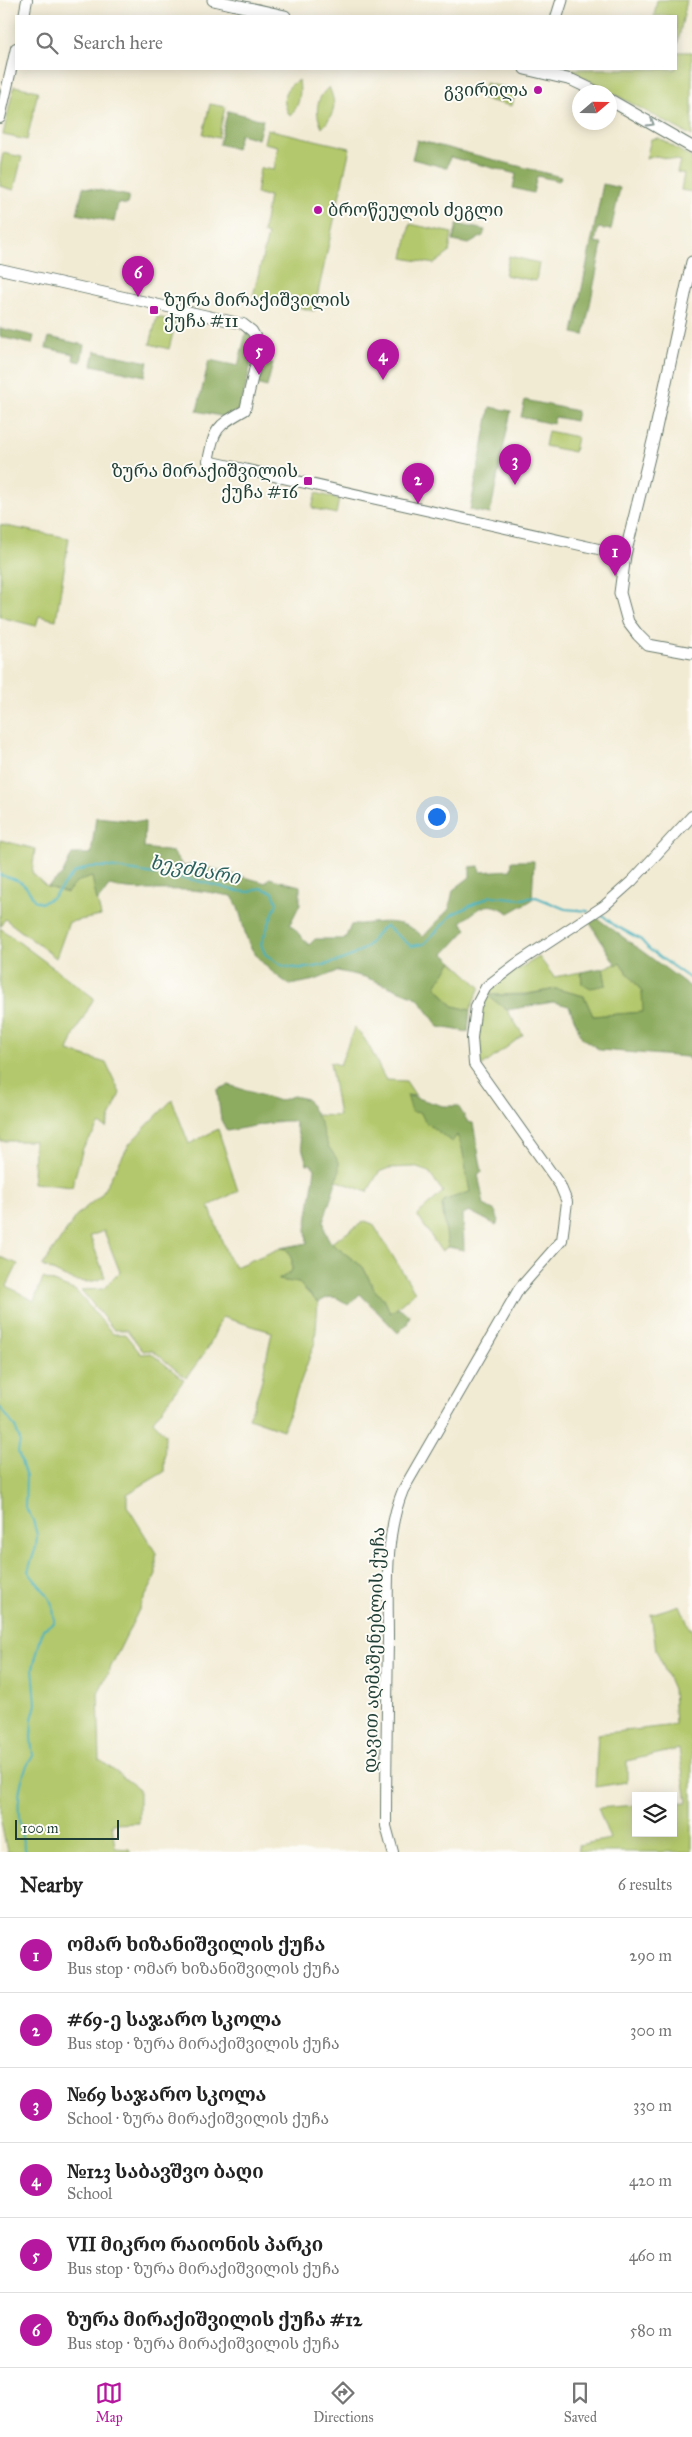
<!DOCTYPE html>
<html lang="en">
<head>
<meta charset="utf-8">
<style>
	body { margin:0; font-family:"IM FELL Great Primer","Noto Serif Georgian",serif; background:#f6f6f6; color:#222 }
	.controls { position:absolute; right:15px; bottom:15px; display:grid; overflow:hidden; border-radius:0px; box-shadow:0 2px 12px #0003 }
	.controls button { width:45px; height:45px; display:grid; place-items:center; padding:0; border:0; border-bottom:1px solid #e0e0e0; background:#fff; color:#222; font:25px sans-serif }
	.compass { position:absolute; left:572px; top:85px; width:45px; height:45px; border-radius:50%; background:#fff; box-shadow:0 2px 12px #0003; rotate:70deg }
	.scale { position:absolute; left:15px; bottom:12px; width:104px; box-sizing:border-box; padding-left:5px; border:2px solid #1f3d34; border-top:0; font-size:14px; line-height:18px; white-space:nowrap; color:#1f3d34; -webkit-text-stroke:4px #fdfcf7; paint-order:stroke }
	.you { position:absolute; left:436px; top:816px; width:18px; height:18px; margin:-12px; border:4px solid #fff; border-radius:50%; background:#1a73e8; box-shadow:0 0 0 8px #1a73e833 }
	.badge { display:grid; place-items:center; width:32px; height:32px; border-radius:50%; background:#b5179e; color:#fff; font-size:16px; font-weight:700 }
	.pin { position:absolute; translate:-50% -41px; filter:drop-shadow(0 1px 2px #0008) }
	.pin::after { content:''; position:absolute; top:26px; width:18px; height:15px; background:inherit; clip-path:polygon(0 0,100% 0,50% 100%) }
	.list { margin:0; padding:0; list-style:none }
	h2 { display:flex; justify-content:space-between; align-items:center; height:65px; margin:0; padding:0 20px; font-size:21px }
	h2 small { font-size:16px; font-weight:400; color:#767676 }
	.list li { display:grid; grid-template-columns:32px 1fr auto; gap:15px; align-items:center; box-sizing:border-box; height:75px; padding:0 20px; border-top:1px solid #e0e0e0 }
	.list b { display:block; font-size:19px; white-space:nowrap }
	.list p { margin:0; font-size:16px; white-space:nowrap; color:#767676 }
	.list em { font-size:16px; font-style:normal; color:#767676 }
	.icon { flex:none; width:28px; height:28px; fill:none; stroke:currentColor; stroke-width:2; stroke-linecap:round; stroke-linejoin:round }
	.map { position:relative; flex:none; width:692px; height:1852px; overflow:hidden }
	.search { position:absolute; background:#fff; box-shadow:0 2px 12px #0003; left:15px; right:15px; top:15px; height:55px; display:flex; align-items:center; gap:12px; box-sizing:border-box; padding:0 18px; border-radius:0px; color:#767676; font-size:19px }
	.sheet { height:515px; background:#fff }
	nav { display:flex; justify-content:space-around; align-items:center; box-sizing:border-box; height:70px; border-top:1px solid #e0e0e0; background:#fff; font-size:14px; color:#767676 }
	nav a { display:grid; justify-items:center; gap:2px }
	nav .on { color:#b5179e }
	.map>svg:first-child { display:block }
</style>
</head>
<body>
<div class="map">
<svg width="692" height="1852" viewBox="0 0 692 1852">
	<rect width="100%" height="100%" fill="#fdfcf7"/>
	<filter id="ink" filterUnits="userSpaceOnUse"><feTurbulence type="fractalNoise" baseFrequency=".02" numOctaves="2"/><feDisplacementMap in="SourceGraphic" scale="10" xChannelSelector="R" yChannelSelector="G"/><feConvolveMatrix kernelMatrix="1 2 1 2 8 2 1 2 1" color-interpolation-filters="sRGB"/></filter>
	<filter id="wash" filterUnits="userSpaceOnUse"><feTurbulence type="fractalNoise" baseFrequency=".0096" numOctaves="4" result="noise"/><feDisplacementMap in="SourceGraphic" scale="20" xChannelSelector="R" yChannelSelector="G"/><feGaussianBlur stdDeviation="1.12" result="paint"/><feColorMatrix in="noise" values="0 0 0 0 0 0 0 0 0 0 0 0 0 0 0 0 0 1.4 0 .05"/><feComposite in="paint" operator="in"/></filter>
	<g filter="url(#wash)">
		<rect width="100%" height="100%" fill="#f2ebd4"/>
		<path fill="#b3c86c" stroke="#698250" d="M657,0H687L676,51V16H654Z
			M676,52H692V136L573,72L571,69H676Z
			M299,80C301,94 300,105 290,116C281,101 282,88 299,80Z
			M485,83L516,90L512,106L482,99Z
			M14,86L38,91L27,140L3,135Z
			M329,87C337,105 335,114 322,128C315,113 315,99 329,87Z
			M210,104L225,107L218,138L203,134Z
			M267,129L350,148L314,311L253,296L268,235L263,233L269,196L256,194L260,168L274,170L278,146L264,143Z
			M659,138L692,158V192L681,190L684,174L677,172L680,161L656,156L646,159L651,139Z
			M3,153L22,157L14,190L0,186V168Z
			M410,224L452,233L449,253L434,264L403,258Z
			M509,256L539,263L536,281L505,275Z
			M157,317L176,321L169,349L150,344Z
			M548,431L577,437L574,452L545,446Z
			M316,493L339,499L336,514L312,508Z
			M0,525L69,538L56,620L39,616L36,626L0,617Z
			M0,840L35,849L32,873L47,887L92,877L101,916L69,922L56,958L5,919L0,927Z
			M0,928L94,998L75,1033L68,1051L106,1063L120,1093L106,1128L100,1124L83,1148L72,1187L33,1183L34,1141H0Z
			M539,957L554,977L581,972L582,983L606,985L603,968L620,963L642,992L644,1012L593,1016L584,996L556,989L526,994L488,995L507,1010L523,1035L481,1067C471,1042 474,1003 496,984C509,973 525,966 539,957Z
			M452,961L480,987L470,1010L453,1006L436,986Z
			M354,1028C369,1038 376,1064 386,1080L406,1081L416,1096L408,1095L421,1113L452,1141L457,1135L462,1147L470,1192L445,1200L442,1205L448,1247L441,1251L417,1215L443,1192L429,1172L414,1167L389,1168L379,1172L367,1192L336,1180L339,1162L328,1146L316,1115L339,1116L330,1062L340,1065Z
			M172,1100L189,1144L218,1129L238,1191L209,1206L228,1257L235,1267L281,1248L287,1249L292,1260V1271L279,1280L299,1283L318,1303L315,1342L283,1430L249,1418L261,1384L272,1332L222,1317L208,1348L186,1378L152,1350L143,1351L127,1330H114L81,1290L103,1289L120,1272L104,1231L90,1236L105,1277C80,1289 65,1276 42,1266L78,1214L101,1195L130,1143Z
			M365,1221L373,1224L415,1292L390,1314L386,1303L374,1289L363,1267L331,1243Z
			M0,1257L18,1264L7,1286L34,1301L43,1278L76,1291L113,1334H125L141,1354L151,1353L184,1380L153,1421L165,1434L164,1472L127,1494V1506L156,1553V1575L98,1693L100,1760L139,1789V1823L112,1824L115,1848L129,1849L131,1852H7L0,1817Z
			M680,1605L690,1629L692,1628V1852H579L578,1845L610,1839L598,1808L636,1805V1833H673V1803L687,1802L679,1749L627,1761V1782L595,1787L598,1734L675,1725L673,1689L656,1650L651,1614Z"/>
		<path fill="#8eac60" stroke="#56744a" d="M228,111L263,120L258,139L240,134L236,149L219,144Z
			M417,140L561,177L559,181L537,176L533,193L513,188L516,174L450,157L447,168L412,159Z
			M603,184L620,188L611,230L598,228L595,243L602,244L584,335L573,333Z
			M83,187L129,196L127,205L118,203L114,222L77,214Z
			M457,224L485,230L483,236L469,244L453,241Z
			M0,328L34,336L32,344L0,337Z
			M246,332L256,343L240,410L225,417L197,411L209,360L238,366Z
			M49,337L84,345L81,362L73,360L74,354L46,348Z
			M95,351L148,362L145,376L92,365Z
			M262,361L273,363L267,387L256,384Z
			M525,400L577,411L575,421L555,417L553,424L521,417Z
			M490,407L511,411L490,514L470,510Z
			M96,817L145,822L144,848L173,852L183,866L196,864L266,883L269,878L300,886V904L290,924L309,945L315,939H345L351,925C377,923 403,916 423,937L449,909L453,890L470,877V867L479,866L480,872L511,870L512,861H534L532,900L509,913C486,898 481,908 461,922L467,929L444,954L452,961L436,986L453,1006L470,1010L468,1032L439,1027L418,998L365,977L338,971L315,980L290,985C275,975 257,961 249,944C242,928 242,911 232,896C217,894 201,890 186,890C160,889 134,892 109,886L97,902L92,877L76,882L67,893L47,887L62,875L72,854H91Z
			M597,918L692,988V1063L687,1057L600,1050L582,1038L569,1006L553,1002L507,1010L487,995H525L556,989L584,996L593,1016L643,1012L642,992L620,963L616,965L590,923Z
			M603,968L606,985L591,988L582,984L581,972Z
			M229,1085L279,1101L293,1096L307,1099L319,1120L328,1146L339,1162V1172L324,1220L325,1232L331,1243L363,1267L374,1289L386,1303L390,1313L398,1308L410,1315L407,1324L398,1333L360,1294L348,1305C336,1296 331,1294 318,1303L299,1283L278,1280L292,1271V1260L287,1249L281,1248L307,1243L306,1229L315,1169L311,1164H307L294,1121H282L227,1131L221,1120L217,1090Z
			M407,1095L443,1106H458L468,1122L473,1123L482,1172L478,1174L484,1205L495,1211L499,1221L496,1225L469,1211L463,1214L464,1250L448,1247L442,1205L445,1200L470,1192L462,1147L457,1135L452,1142L425,1122L421,1113L412,1112Z"/>
		<g fill="none" stroke-linecap="round" stroke-linejoin="round">
			<path stroke="#43b1be" stroke-width="2" d="M0,875C19,880 25,881 34,900L41,903L52,898L74,873L89,867H108L194,880L237,891L250,892L260,888L273,892L277,903L261,944L265,954C271,958 278,964 284,966C306,973 348,961 365,948C374,941 375,932 386,926L411,946L424,944L453,914L491,896L522,899L536,897L565,909L588,911
				M601,914L614,925L640,939L650,950L692,980
				M0,1407L15,1427L20,1440L18,1452L26,1477L25,1507L33,1520L37,1535L36,1547L28,1571C42,1592 55,1594 54,1623L43,1629L33,1668L36,1704L32,1719L31,1738L33,1756C14,1782 16,1822 26,1852"/>
		</g>
	</g>
	<g filter="url(#ink)">
		<g fill="none" stroke-linecap="round" stroke-linejoin="round">
			<g stroke="#697a6c" stroke-width="12">
				<path id="secondary" d="M24,16L27,0
					M0,118L16,48
					M0,269L243,324L252,331L260,345L245,410C215,427 215,428 208,461L625,555
					M393,1852L386,1826C386,1764 387,1702 388,1640C388,1590 384,1536 403,1490L519,1289L562,1240L567,1202L560,1185L474,1064L472,1038L476,1006L486,987L516,964L604,906L632,881L692,816"/>
			</g>
			<g stroke="#697a6c" stroke-width="13">
				<path id="primary" d="M213,0L285,16
					M557,16L562,0
					M525,69L572,80L597,92
					M610,100L692,147
					M692,262L654,437L625,555L620,593L628,622L638,635L648,645L692,653"/>
			</g>
			<use href="#secondary" stroke="#fff" stroke-width="10"/>
			<use href="#primary" stroke="#fff" stroke-width="11"/>
		</g>
		<defs><path id="oneway-chevron" d="M-2-3.5L2.5 0L-2 3.5" fill="none" stroke-width="1.6" stroke-linecap="round" stroke-linejoin="round" transform="scale(1.25)"/></defs>
		<use stroke="#8f9e9a" href="#oneway-chevron" transform="translate(651 123) rotate(31)"/>
	</g>
	<g fill="#b5179e" stroke="#fdfcf7" stroke-width="2">
		<circle cx="538" cy="90" r="5"/>
		<circle cx="318" cy="210" r="5"/>
		<rect x="149" y="305" width="10" height="10" rx="2.5"/>
		<rect x="303" y="476" width="10" height="10" rx="2.5"/>
	</g>
	<g text-anchor="middle" stroke-width="4" stroke-linejoin="round" paint-order="stroke">
		<g font-size="18" fill="#1f3d34" stroke="#fdfcf7" text-anchor="end">
			<text x="528" y="96">გვირილა</text>
			<text x="328" y="216" text-anchor="start">ბროწეულის ძეგლი</text>
			<text x="164" y="306" text-anchor="start">ზურა მირაქიშვილის<tspan x="164" dy="21">ქუჩა #11</tspan></text>
			<text x="298" y="477">ზურა მირაქიშვილის<tspan x="298" dy="21">ქუჩა #16</tspan></text>
		</g>
		<g font-size="18" fill="#1f3d34" stroke="#fdfcf7">
			<text transform="translate(374 1650) rotate(-88)" y="6">დავით აღმაშენებლის ქუჩა</text>
		</g>
		<g font-size="19" font-style="italic" fill="#2a605d" stroke="#fdfcf7">
			<text transform="translate(195 869) rotate(10)" y="7">ხევძმარი</text>
		</g>
	</g>
</svg>
<div class="controls">
<button><svg class="icon" aria-label="layers" viewBox="0 0 24 24"><path d="M12 4l9 5-9 5-9-5zM3 14l9 5 9-5"/></svg></button>
</div>
<svg class="compass" viewBox="-18 -18 36 36"><path d="M0-13l5 13h-10z" fill="#e53935"/><path d="M0 13l5-13h-10z" fill="#767676"/></svg>
<div class="scale">100 m</div>
<div class="you"></div>
<div class="pin badge" style="left:615px;top:576px">1</div>
<div class="pin badge" style="left:418px;top:504px">2</div>
<div class="pin badge" style="left:515px;top:485px">3</div>
<div class="pin badge" style="left:383px;top:380px">4</div>
<div class="pin badge" style="left:259px;top:375px">5</div>
<div class="pin badge" style="left:138px;top:297px">6</div>
<div class="search"><svg class="icon" aria-label="search" viewBox="0 0 24 24"><circle cx="10" cy="10" r="6"/><path d="M15 15l6 6"/></svg>Search here</div>
</div>
<section class="sheet">
<h2>Nearby<small>6 results</small></h2>
<ul class="list">
<li><span class="badge">1</span><div><b>ომარ ხიზანიშვილის ქუჩა</b><p>Bus stop · ომარ ხიზანიშვილის ქუჩა</p></div><em>290 m</em></li>
<li><span class="badge">2</span><div><b>#69-ე საჯარო სკოლა</b><p>Bus stop · ზურა მირაქიშვილის ქუჩა</p></div><em>300 m</em></li>
<li><span class="badge">3</span><div><b>№69 საჯარო სკოლა</b><p>School · ზურა მირაქიშვილის ქუჩა</p></div><em>330 m</em></li>
<li><span class="badge">4</span><div><b>№123 საბავშვო ბაღი</b><p>School</p></div><em>420 m</em></li>
<li><span class="badge">5</span><div><b>VII მიკრო რაიონის პარკი</b><p>Bus stop · ზურა მირაქიშვილის ქუჩა</p></div><em>460 m</em></li>
<li><span class="badge">6</span><div><b>ზურა მირაქიშვილის ქუჩა #12</b><p>Bus stop · ზურა მირაქიშვილის ქუჩა</p></div><em>580 m</em></li>
</ul>
</section>
<nav>
<a class="on"><svg class="icon" aria-label="map" viewBox="0 0 24 24"><path d="M3 6l6-2 6 2 6-2v14l-6 2-6-2-6 2zM9 4v14M15 6v14"/></svg>Map</a>
<a><svg class="icon" aria-label="directions" viewBox="0 0 24 24"><path d="M12 3l9 9-9 9-9-9zM9 14v-3h6M13 9l2 2-2 2"/></svg>Directions</a>
<a><svg class="icon" aria-label="saved" viewBox="0 0 24 24"><path d="M7 4h10v16l-5-4-5 4z"/></svg>Saved</a>
</nav>
</body>
</html>
